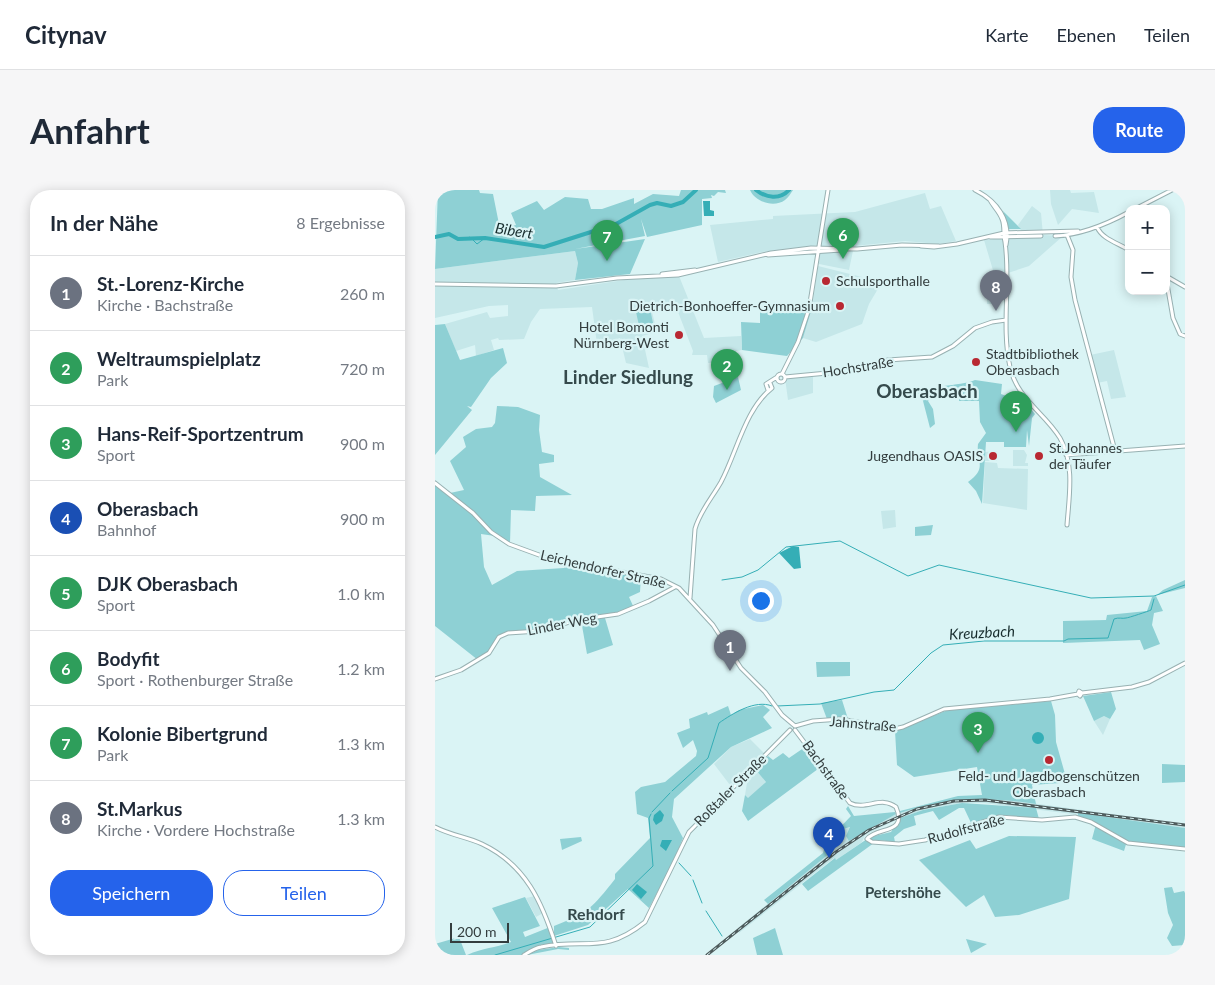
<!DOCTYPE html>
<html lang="de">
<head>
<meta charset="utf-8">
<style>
	body { margin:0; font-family:Lato,sans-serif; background:#f6f6f7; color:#1f2937 }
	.controls { position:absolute; right:15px; top:15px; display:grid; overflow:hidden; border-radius:10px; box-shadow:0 2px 12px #0003 }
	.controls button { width:45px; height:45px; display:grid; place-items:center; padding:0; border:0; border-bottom:1px solid #e0e1e3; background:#fff; color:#1f2937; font:25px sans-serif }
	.scale { position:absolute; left:15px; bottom:12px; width:59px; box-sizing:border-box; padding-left:5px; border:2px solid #333d3e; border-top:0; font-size:14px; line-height:18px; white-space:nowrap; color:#333d3e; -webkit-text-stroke:4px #daf4f5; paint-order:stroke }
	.you { position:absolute; left:325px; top:410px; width:18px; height:18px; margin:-12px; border:4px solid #fff; border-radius:50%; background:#1a73e8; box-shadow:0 0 0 8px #1a73e833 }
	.badge { display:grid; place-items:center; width:32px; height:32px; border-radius:50%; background:#2563eb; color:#fff; font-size:16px; font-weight:700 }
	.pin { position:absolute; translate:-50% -41px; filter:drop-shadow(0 1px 2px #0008) }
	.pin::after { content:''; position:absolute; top:26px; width:18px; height:15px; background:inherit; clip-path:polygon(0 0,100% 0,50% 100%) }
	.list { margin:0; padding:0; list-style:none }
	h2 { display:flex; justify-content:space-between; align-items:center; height:65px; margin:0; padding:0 20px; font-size:21px }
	h2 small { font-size:16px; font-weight:400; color:#747a83 }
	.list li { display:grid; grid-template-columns:32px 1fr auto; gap:15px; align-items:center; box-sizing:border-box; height:75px; padding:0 20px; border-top:1px solid #e0e1e3 }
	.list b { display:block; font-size:19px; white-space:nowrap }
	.list p { margin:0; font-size:16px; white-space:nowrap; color:#747a83 }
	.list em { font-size:16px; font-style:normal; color:#747a83 }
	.actions { display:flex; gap:10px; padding:15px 20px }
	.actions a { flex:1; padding:11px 0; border:1px solid #2563eb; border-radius:20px; text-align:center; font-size:18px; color:#2563eb }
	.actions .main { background:#2563eb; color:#fff }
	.map { position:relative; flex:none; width:750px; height:765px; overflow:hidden; border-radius:20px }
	header { display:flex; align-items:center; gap:30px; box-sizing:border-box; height:70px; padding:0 25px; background:#fff; border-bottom:1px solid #e0e1e3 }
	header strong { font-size:24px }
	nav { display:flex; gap:28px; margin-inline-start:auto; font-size:18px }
	.intro { display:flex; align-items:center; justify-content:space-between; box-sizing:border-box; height:120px; padding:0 30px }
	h1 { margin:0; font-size:35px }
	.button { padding:12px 22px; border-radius:20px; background:#2563eb; color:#fff; font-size:18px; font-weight:700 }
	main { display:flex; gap:30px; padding:0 30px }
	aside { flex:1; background:#fff; border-radius:20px; box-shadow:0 2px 12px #0003 }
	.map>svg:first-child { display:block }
</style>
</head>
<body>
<header>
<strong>Citynav</strong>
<nav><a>Karte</a><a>Ebenen</a><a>Teilen</a></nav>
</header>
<div class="intro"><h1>Anfahrt</h1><a class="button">Route</a></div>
<main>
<aside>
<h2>In der Nähe<small>8 Ergebnisse</small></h2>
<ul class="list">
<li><span class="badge" style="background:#6b7280">1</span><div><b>St.-Lorenz-Kirche</b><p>Kirche · Bachstraße</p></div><em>260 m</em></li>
<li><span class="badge" style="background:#2e9e5b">2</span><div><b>Weltraumspielplatz</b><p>Park</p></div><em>720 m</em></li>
<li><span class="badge" style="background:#2e9e5b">3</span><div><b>Hans-Reif-Sportzentrum</b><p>Sport</p></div><em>900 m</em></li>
<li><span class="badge" style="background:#1a4fb4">4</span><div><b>Oberasbach</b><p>Bahnhof</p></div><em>900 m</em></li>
<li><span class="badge" style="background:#2e9e5b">5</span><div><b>DJK Oberasbach</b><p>Sport</p></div><em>1.0 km</em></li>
<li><span class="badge" style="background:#2e9e5b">6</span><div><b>Bodyfit</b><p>Sport · Rothenburger Straße</p></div><em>1.2 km</em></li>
<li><span class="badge" style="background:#2e9e5b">7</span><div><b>Kolonie Bibertgrund</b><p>Park</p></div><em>1.3 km</em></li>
<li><span class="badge" style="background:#6b7280">8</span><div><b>St.Markus</b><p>Kirche · Vordere Hochstraße</p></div><em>1.3 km</em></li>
</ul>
<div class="actions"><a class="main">Speichern</a><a>Teilen</a></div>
</aside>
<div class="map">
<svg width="750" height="765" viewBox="0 0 750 765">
	<rect width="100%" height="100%" fill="#daf4f5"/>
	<path fill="#c5e7e9" d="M615,0H635L636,3L659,2L664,23L637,19L623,35L616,14Z
		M490,3L495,19L506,16L521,51L503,54L470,51L419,56L414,80L384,74L385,55L327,62L283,72L275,35L338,29V26L420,22Z
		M597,16L606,23L608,45L628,46L594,76L573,83V96L563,97L549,50L589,46L583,35Z
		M140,61L143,73L140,90L121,93L123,100L189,90L244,86L269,148L306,146L307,160L301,161V171L273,173L272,165H257L258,161L240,114L216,118L222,142L207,146L214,178L191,173L185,148L162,154L157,117L105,119L96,132L89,149L64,150L63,148L56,150L59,160L41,166L40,155L21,161L10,134L52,122L55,128L73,126V115L54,116L0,128V79Z
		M383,76L447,92L434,114L427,134L381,152L368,148L377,118Z
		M559,102L569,103V108L565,109L563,114H552V108H555L556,104Z
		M679,160L691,207L676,209L672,191L662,193L655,165Z
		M378,183V203L353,210L350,188Z
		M578,260H589L592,265L590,273H593V276H578Z
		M562,261V271H549L550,262Z
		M550,272L562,273L563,278L593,279L592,320L548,313Z
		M460,320L461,337L448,339L446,321Z
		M669,526L675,529L668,545L659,531Z
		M315,549L333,567L320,579L331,592L313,609L310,605L312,593L308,589L298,599L279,574L296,557Z
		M530,609L582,611L750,634V638L549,613H527L488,620L465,628V623L484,617Z
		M461,624V630L430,645L427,652L401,670L399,668L304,743L303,738L395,663L392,658L405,640L416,637L411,646L414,650Z
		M100,706L110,722L101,727L91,708Z"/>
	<path fill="#8ed0d4" d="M3,0H44L45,3L58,4L65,39L81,35L76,23L102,11L109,20L130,7L153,9L156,19H167L199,8V14L218,4L244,6L246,0H290L291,3L283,2L279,6L276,5L277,8L267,9V35L212,47L206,29L210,46L140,59L210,49L195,84L140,90L143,73L140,61L0,79Z
		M315,0H358C356,3 353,8 350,10C339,18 320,12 315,0Z
		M568,21L586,39H573Z
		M325,117L377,118L368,148L352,166L307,160L306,132L325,133Z
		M215,119L220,142L212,144L211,140H205L201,122Z
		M10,134L25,170L68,158L72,173L56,188L36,217L32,216L37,220L0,265V135Z
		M303,187L306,200L281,213L278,207L279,196Z
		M540,190L567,194L566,204L582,210H588L600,224L597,228L594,256L592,240L591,257H569V252H551L547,314L541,301L533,292C553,278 541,271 543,254L551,243L545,232L544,211H524V203L507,204L495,208L493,211L498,219L500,234L495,238L487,207L481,205C492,194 524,197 540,190Z
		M62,216L83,217L105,225L104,240L107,262L119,265V272L104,274L105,287L137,305L101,306L100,321L76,320L75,353C52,339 36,319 15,303L29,300L15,271L31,257L28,247L41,239L57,237L60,233Z
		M0,295L35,321L60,346L46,344L49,377L57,395L82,381L129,378V373L206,386L205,402L194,407L199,418L170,428L178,455L152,464L146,430L103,441L66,445L55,462L43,470L0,436Z
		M498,335L496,345L480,346V337Z
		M750,390V398L722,405L728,400Z
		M721,406L728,421L719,423L717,435L725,454L709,460L705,450L628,453V431L671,430L672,425L712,421L717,407Z
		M381,472H415V486L382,487Z
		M676,502L681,519L675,529L669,526L659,531L648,506Z
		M407,510L413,529H392L386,513Z
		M616,511L620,525L621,552L630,584L624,585L625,593L597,595L601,614C554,606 510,608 465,623V621L523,606L547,605L542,577L479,587L462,575L460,541L513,520Z
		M328,515L335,520L328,527L337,538L296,557L239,609L237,627L248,648L239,670L214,718L193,699L153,735L119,746V736C154,722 157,718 180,689V684L215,648L213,628L202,624L200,602L206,597L230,592L261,566L262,561L258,550L248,558L242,543L255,538L254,529L272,522L273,525L293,516L296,525L304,520Z
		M373,555L387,576L313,631L307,621L310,605L313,608L331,592L320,579L333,566L338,570L348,563L354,568Z
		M727,574L750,575V592L727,593Z
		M527,613L601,618L604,629L569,625L537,635L529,618H524L504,630L498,621L479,626L481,635L469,639L459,647L460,652L443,650L373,701L367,694L400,668L401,670L435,647L456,642L465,628L488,620Z
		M413,616L419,626L460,622L461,624L414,651L411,646L415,637L405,640L402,651L392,658L395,663L333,714L329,710L388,663L391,652L416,626L411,619Z
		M643,623L750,638V659L692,651L689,661L657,649L661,634L643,626Z
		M574,646L641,647L634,709L584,725L560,727L549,705L531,717L484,670L535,650L541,659Z
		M146,647L147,651L127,660L125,649Z
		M737,697L739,703L749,701L750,703V755L737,756L732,748L738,735L733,723L729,698Z
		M90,707L105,736L88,742L90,747L115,737L119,753L105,755L87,765H32C49,758 60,758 76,752L57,718Z
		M340,738L348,765H322L318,748Z
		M24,747L31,765H3L0,754Z
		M531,749L552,754L536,763Z
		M124,757L134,758V760L123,759L92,765L103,760Z"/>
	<path fill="#35aeb6" d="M268,11H275V20L279,21V26H269Z
		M358,356L364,357L366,378L359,379L344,363Z
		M597 548a6 6 0 1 1 12 0a6 6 0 1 1-12 0Z
		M225,620L229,625L227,631L221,635L218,630L219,625Z
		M227,650H237L231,661L225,656Z
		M202,694L212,702L206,709L197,700Z"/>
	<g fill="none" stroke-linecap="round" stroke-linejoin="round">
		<path stroke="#35aeb6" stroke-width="1" d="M35,47L42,54L50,48
			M287,390L307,387L323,380L351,357L405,351L473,386L504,375L656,408L719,406L750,395
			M342,516L385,514L439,502L459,500L496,463L508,455L549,451H629L633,449L673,448L679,429C684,427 687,429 691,428C693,428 714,421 716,420L719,409
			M237,601L273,568L284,533C297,524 320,509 337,516
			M217,622L235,603
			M244,673L256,686
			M258,690L267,713
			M271,721L287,746
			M60,765L155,737L218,676L214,628L216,624"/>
		<path stroke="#35aeb6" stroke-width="4" d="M321,0C331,8 345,10 354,0
			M0,47L14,44L23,49L50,48L109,57L181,34L215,15L222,13L236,16L248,12L261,0"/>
		<g stroke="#98b1b2" stroke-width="5">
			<path id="secondary" d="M540,0C562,11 576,30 571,55
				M555,10C558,16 564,21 567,29C570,36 568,44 570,52C576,93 566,136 575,177C582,209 609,222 625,248C640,274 634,307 632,335
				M700,19L737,0
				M662,37C667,49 683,53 694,60
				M632,45L638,60L636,87L640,110L680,261
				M620,46C645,45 672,34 694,22
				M555,47L606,46
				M486,56L499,57L522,54L569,43L643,41
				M333,65L406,60
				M227,84L260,80
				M731,86L750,97
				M731,88L738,128L745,144L750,146
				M0,94L121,96L182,88L243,85L336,63L376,58L422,59L467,55L504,56
				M347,184L363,152L374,119L393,0
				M342 188a4 4 0 1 1 8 0a4 4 0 1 1-8 0Z
				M350,187L403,182L453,170L497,167L518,156L540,138L557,132L571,130
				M333,200L331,194L342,187
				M631,265L750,256
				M0,293L38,323L56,342L74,354L115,369L226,389L244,398L278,435L306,478L330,502L347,525L360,536
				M255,408L260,339C265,321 277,308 286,292C302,262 310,219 337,198L335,193
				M0,489L26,480L54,463L64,447L73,443L104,441L141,430L183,424L214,411L240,397
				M644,501L647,503L645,506L643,504Z
				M647,503L697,497L714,492L750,473
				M360,536L378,531L406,529L459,539L468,537L509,519L615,509L643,504
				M360,540L415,613C431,621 446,605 461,617C473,645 442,636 432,649L437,652L464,654L490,650L564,627L607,630L640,627L656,632L693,653L750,659
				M0,637C15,645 32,647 47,654C91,675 107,712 121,756
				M89,765C94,762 100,758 106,757C151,748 169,765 210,732L254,642L355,540"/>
		</g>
		<use href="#secondary" stroke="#fff" stroke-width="3"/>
		<g stroke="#4e5b5c" stroke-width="3">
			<path id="rail" d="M272,765L401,662L434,640L482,619L519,611L550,610L750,635"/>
		</g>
		<use href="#rail" stroke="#daf4f5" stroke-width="1" stroke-dasharray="4" stroke-linecap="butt"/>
	</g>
	<g fill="#b82832" stroke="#daf4f5" stroke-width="2">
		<circle cx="391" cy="91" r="5"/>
		<circle cx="405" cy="116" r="5"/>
		<circle cx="244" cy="145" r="5"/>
		<circle cx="541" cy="172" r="5"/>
		<circle cx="558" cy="266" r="5"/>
		<circle cx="604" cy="266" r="5"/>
		<circle cx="614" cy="570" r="5"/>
	</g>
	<g text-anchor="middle" stroke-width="4.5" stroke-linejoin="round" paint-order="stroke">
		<g font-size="14" fill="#333d3e" stroke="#daf4f5" text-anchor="start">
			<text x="401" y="96">Schulsporthalle</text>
			<text x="395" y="121" text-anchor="end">Dietrich-Bonhoeffer-Gymnasium</text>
			<text x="234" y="142" text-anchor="end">Hotel Bomonti<tspan x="234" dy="16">Nürnberg-West</tspan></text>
			<text x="551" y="169">Stadtbibliothek<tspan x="551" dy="16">Oberasbach</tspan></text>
			<text x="614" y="263">St.Johannes<tspan x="614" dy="16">der Täufer</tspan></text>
			<text x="548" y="271" text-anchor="end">Jugendhaus OASIS</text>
			<text x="614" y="591" text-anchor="middle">Feld- und Jagdbogenschützen<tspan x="614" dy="16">Oberasbach</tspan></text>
		</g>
		<g font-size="14" fill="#333d3e" stroke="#daf4f5">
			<text transform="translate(423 177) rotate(-9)" y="5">Hochstraße</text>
			<text transform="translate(168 379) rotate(13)" y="5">Leichendorfer Straße</text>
			<text transform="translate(127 434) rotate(-11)" y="5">Linder Weg</text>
			<text transform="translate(428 534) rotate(5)" y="5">Jahnstraße</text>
			<text transform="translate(391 580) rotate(54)" y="5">Bachstraße</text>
			<text transform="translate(295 600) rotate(-45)" y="5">Roßtaler Straße</text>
			<text transform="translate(531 639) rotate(-15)" y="5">Rudolfstraße</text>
		</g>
		<g font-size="15" font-style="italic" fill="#182d2e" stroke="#daf4f5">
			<text transform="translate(79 41) rotate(9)" y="5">Bibert</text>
			<text transform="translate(547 443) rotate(-3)" y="5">Kreuzbach</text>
		</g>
		<g font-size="15" font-weight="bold" fill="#354a4c" stroke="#daf4f5">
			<text x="468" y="708">Petershöhe</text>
		</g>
		<g font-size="16" font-weight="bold" fill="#354a4c" stroke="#daf4f5">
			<text x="161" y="730">Rehdorf</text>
		</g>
		<g font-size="19" font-weight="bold" fill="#354a4c" stroke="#daf4f5">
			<text x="193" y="194">Linder Siedlung</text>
			<text x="492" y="208">Oberasbach</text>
		</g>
	</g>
</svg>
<div class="controls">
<button>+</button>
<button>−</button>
</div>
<div class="scale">200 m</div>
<div class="you"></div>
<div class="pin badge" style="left:295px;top:481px;background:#6b7280">1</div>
<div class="pin badge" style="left:292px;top:200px;background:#2e9e5b">2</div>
<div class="pin badge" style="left:543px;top:563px;background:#2e9e5b">3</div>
<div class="pin badge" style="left:394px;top:668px;background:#1a4fb4">4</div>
<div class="pin badge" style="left:581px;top:242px;background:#2e9e5b">5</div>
<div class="pin badge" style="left:408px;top:69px;background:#2e9e5b">6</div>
<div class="pin badge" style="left:172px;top:71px;background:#2e9e5b">7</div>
<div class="pin badge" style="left:561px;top:121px;background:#6b7280">8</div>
</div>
</main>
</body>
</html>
